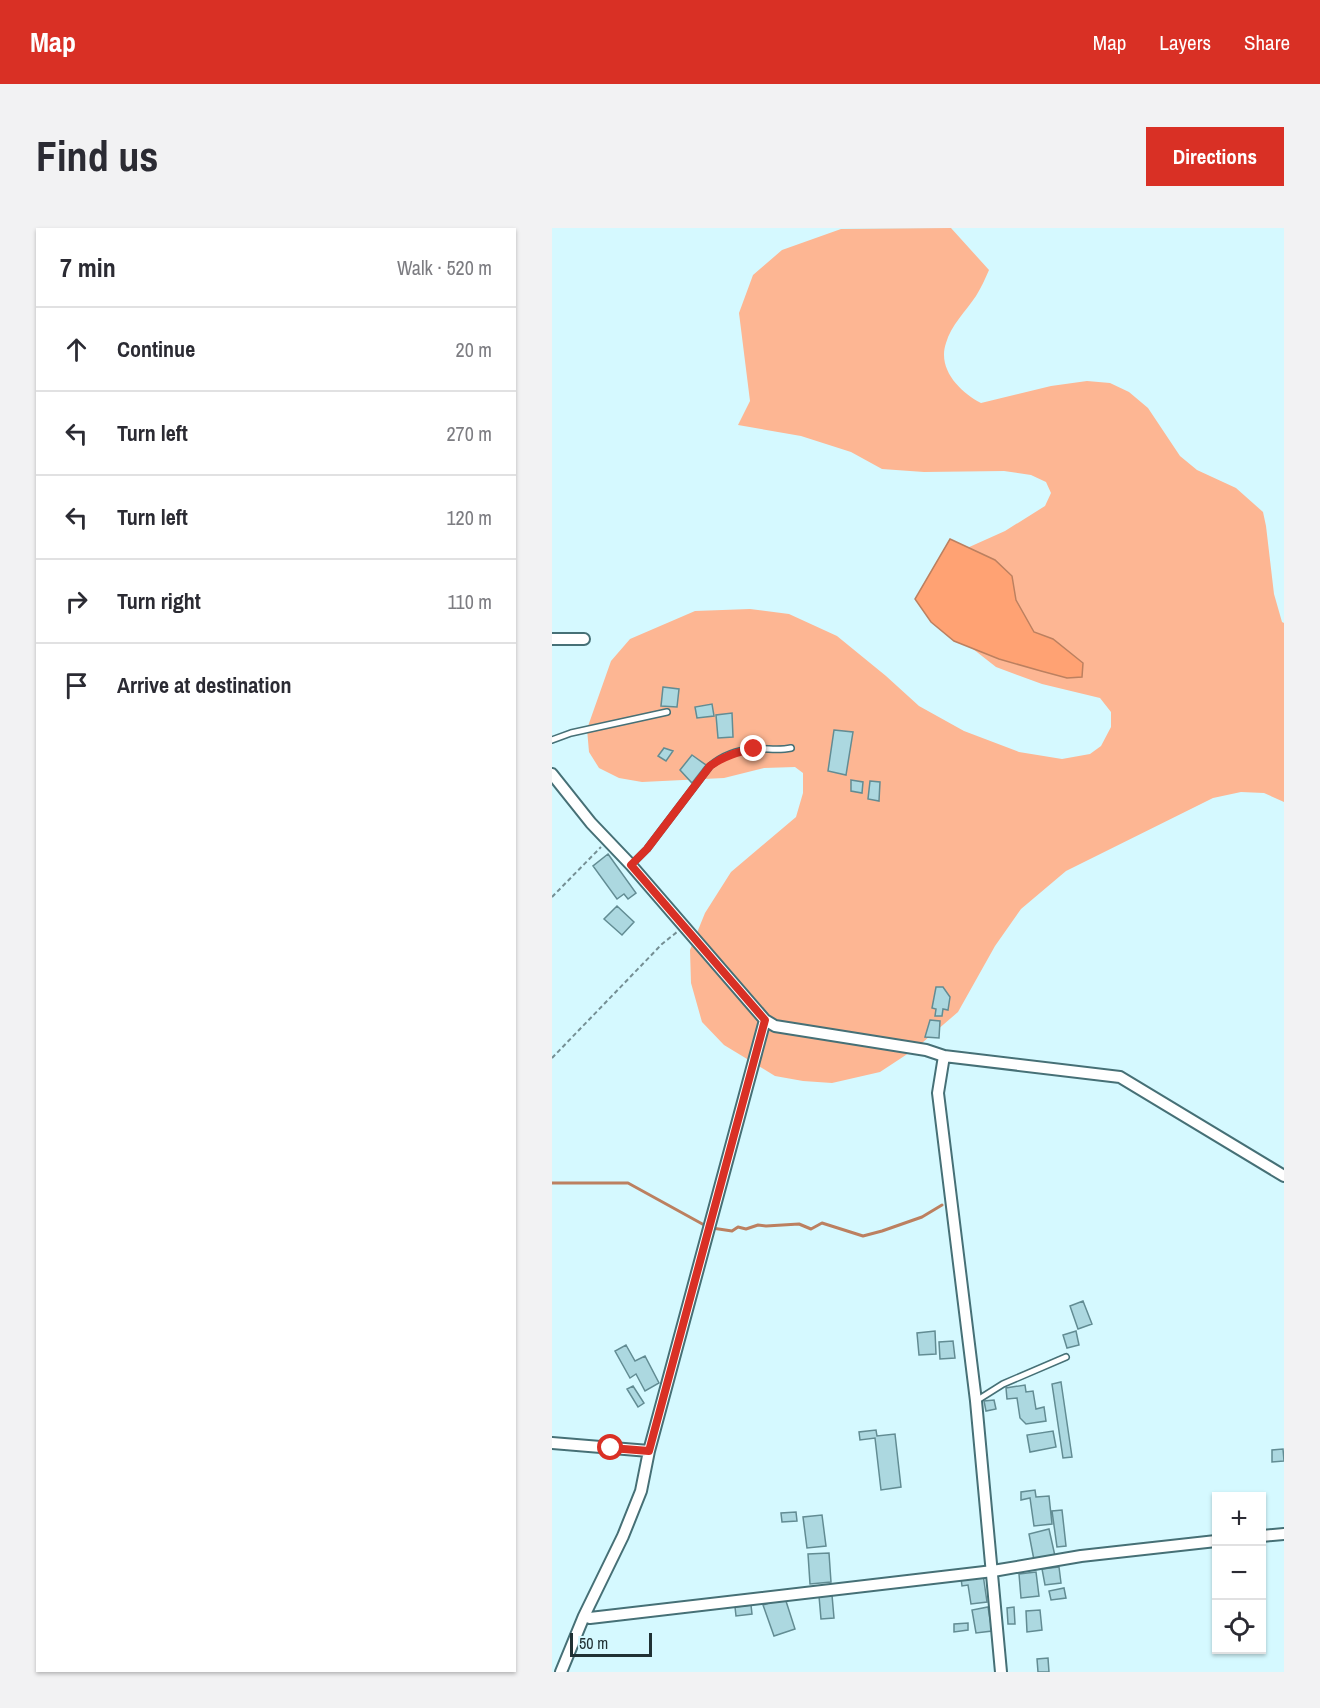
<!DOCTYPE html>
<html lang="en">
<head>
<meta charset="utf-8">
<style>
	body { margin:0; font-family:"Archivo Narrow",sans-serif; background:#f2f2f3; color:#2b2b33 }
	.controls { position:absolute; right:18px; bottom:18px; display:grid; overflow:hidden; border-radius:0px; box-shadow:0 2px 4px #0004 }
	.controls button { width:54px; height:54px; display:grid; place-items:center; padding:0; border:0; border-bottom:2px solid #e1e1e2; background:#fff; color:#2b2b33; font:30px sans-serif }
	.scale { position:absolute; left:18px; bottom:15px; width:82px; box-sizing:border-box; padding-left:6px; border:3px solid #203134; border-top:0; font-size:16px; line-height:21px; white-space:nowrap; color:#203134; -webkit-text-stroke:4px #d5f9ff; paint-order:stroke }
	.stop { position:absolute; width:18px; height:18px; margin:-14px; border:4px solid #d93025; border-radius:50%; background:#fff }
	.stop.end { background:#d93025; border-color:#fff; box-shadow:0 2px 6px #0008 }
	.list { margin:0; padding:0; list-style:none }
	h2 { display:flex; justify-content:space-between; align-items:center; height:78px; margin:0; padding:0 24px; font-size:26px }
	h2 small { font-size:20px; font-weight:400; color:#7c7c81 }
	.list li { display:grid; grid-template-columns:39px 1fr auto; gap:18px; align-items:center; box-sizing:border-box; height:84px; padding:0 24px; border-top:2px solid #e1e1e2 }
	.list b { display:block; font-size:22px; white-space:nowrap }
	.list em { font-size:20px; font-style:normal; color:#7c7c81 }
	.icon { flex:none; width:33px; height:33px; fill:none; stroke:currentColor; stroke-width:2; stroke-linecap:round; stroke-linejoin:round }
	.map { position:relative; flex:none; width:732px; height:1444px; overflow:hidden; border-radius:0px }
	header { display:flex; align-items:center; gap:36px; box-sizing:border-box; height:84px; padding:0 30px; background:#d93025; color:#fff }
	header strong { font-size:28px }
	nav { display:flex; gap:33px; margin-inline-start:auto; font-size:21px }
	.intro { display:flex; align-items:center; justify-content:space-between; box-sizing:border-box; height:144px; padding:0 36px }
	h1 { margin:0; font-size:42px }
	.button { padding:15px 27px; border-radius:0px; background:#d93025; color:#fff; font-size:21px; font-weight:700 }
	main { display:flex; gap:36px; padding:0 36px }
	aside { flex:1; background:#fff; border-radius:0px; box-shadow:0 2px 4px #0004 }
	.map>svg:first-child { display:block }
</style>
</head>
<body>
<header>
<strong>Map</strong>
<nav><a>Map</a><a>Layers</a><a>Share</a></nav>
</header>
<div class="intro"><h1>Find us</h1><a class="button">Directions</a></div>
<main>
<aside>
<h2>7 min<small>Walk · 520 m</small></h2>
<ul class="list">
<li><svg class="icon" aria-label="ahead" viewBox="0 0 24 24"><path d="M12 20V5M6 11l6-6 6 6"/></svg><div><b>Continue</b></div><em>20 m</em></li>
<li><svg class="icon" aria-label="left" viewBox="0 0 24 24"><path d="M17 20v-9H6M10 6l-5 5 5 5"/></svg><div><b>Turn left</b></div><em>270 m</em></li>
<li><svg class="icon" aria-label="left" viewBox="0 0 24 24"><path d="M17 20v-9H6M10 6l-5 5 5 5"/></svg><div><b>Turn left</b></div><em>120 m</em></li>
<li><svg class="icon" aria-label="right" viewBox="0 0 24 24"><path d="M7 20v-9h11M14 6l5 5-5 5"/></svg><div><b>Turn right</b></div><em>110 m</em></li>
<li><svg class="icon" aria-label="arrive" viewBox="0 0 24 24"><path d="M6 21V4h12l-3 4 3 4H6"/></svg><div><b>Arrive at destination</b></div></li>
</ul>
</aside>
<div class="map">
<svg width="732" height="1444" viewBox="0 0 732 1444">
	<rect width="100%" height="100%" fill="#d5f9ff"/>
	<path fill="#fdb693" d="M399,0L437,42C433,51 429,60 424,68C414,83 399,97 394,115C385,141 408,164 429,175L499,158L535,153L558,155L577,164L596,180L628,228L645,242L684,260L711,284L714,298L722,366L730,394L732,395V574L712,565L689,564L661,570L514,643L469,681L443,718L406,784L363,821L328,844L280,855L251,853L223,848L172,817L150,794L139,755L138,722L153,685L179,644L244,589L251,565V545L243,539L212,540L172,550L90,554L67,550L47,540L37,524L35,501L59,433L78,411L143,383L198,381L237,386L285,408L334,448L367,478L412,503L467,524L510,531L538,526L549,518L559,499V484L548,470L490,456L444,439L398,403L373,360L377,346L395,329L453,303L493,278L499,265L494,254L479,247L452,243L372,244L330,241L299,224L249,208L186,197L198,173L187,85L201,47L230,22L289,1Z"/>
	<path fill="#ffa273" stroke="#bc8060" stroke-width="1.5" d="M398,311L443,332L460,348L464,372L482,404L501,411L531,435L530,449L515,450L489,443L447,431L402,413L379,394L363,371Z"/>
	<g fill="none" stroke-linecap="round" stroke-linejoin="round">
		<path stroke="#bc8060" stroke-width="3" d="M0,955H76L154,998
			M160,1000L180,1003L186,999L194,1001L206,997L214,998L247,996L259,1001L270,995L311,1008L330,1003L370,989L390,977"/>
	</g>
	<path fill="#acd8e0" stroke="#628c93" stroke-width="1.5" d="M111,459L127,461L125,479L109,478Z
		M160,476L162,488L145,490L143,479Z
		M180,485L181,509L166,510L164,487Z
		M282,502L301,504L294,547L276,543Z
		M112,520L121,523L114,533L106,528Z
		M140,527L154,537L140,555L128,542Z
		M299,552L311,554L310,565L299,563Z
		M318,553L328,554L327,573L316,571Z
		M56,626L84,665L76,671L72,666L65,671L41,638Z
		M65,678L82,694L70,707L52,691Z
		M384,759H391L398,769L396,782L391,781L390,788H383L384,781L380,780Z
		M378,792L388,793L387,810L373,809Z
		M531,1073L540,1096L526,1101L518,1078Z
		M383,1103L384,1126L367,1127L365,1105Z
		M524,1103L527,1117L515,1120L511,1107Z
		M401,1113L403,1130L388,1131L387,1114Z
		M74,1117L83,1133L93,1128L107,1155L93,1163L84,1146L78,1150L63,1123Z
		M509,1154L520,1229L511,1230L500,1156Z
		M473,1157L474,1164L481,1163L484,1181L492,1179L494,1193L474,1196L468,1190L465,1170L455,1171L454,1160Z
		M81,1158L92,1175L86,1179L75,1161Z
		M442,1172L444,1181L434,1183L432,1173Z
		M324,1202L325,1208L343,1206L349,1259L329,1262L323,1210L308,1212L307,1204Z
		M501,1203L504,1219L478,1224L475,1207Z
		M731,1221L732,1233L720,1234V1222Z
		M483,1262L484,1269L497,1268L500,1296L482,1298L478,1270L469,1272V1264Z
		M510,1282L514,1318L505,1319L500,1283Z
		M244,1284L245,1293L230,1294L229,1285Z
		M270,1287L274,1318L255,1320L251,1289Z
		M497,1301L503,1328L482,1332L477,1306Z
		M277,1325L279,1354L258,1356L256,1326Z
		M507,1339L509,1355L493,1357L490,1341Z
		M484,1344L487,1368L469,1370L467,1346Z
		M431,1346L435,1374L419,1376L416,1357L410,1358L409,1350Z
		M512,1360L514,1370L499,1372L497,1363Z
		M280,1367L282,1390L269,1391L267,1368Z
		M233,1370L243,1401L222,1408L211,1377Z
		M199,1377L200,1386L184,1388L183,1379Z
		M436,1379L440,1403L424,1405L420,1382Z
		M462,1379L463,1396H456L455,1380Z
		M488,1382L490,1402L475,1404L474,1383Z
		M416,1395V1402L402,1404V1396Z
		M496,1430L497,1444H486L485,1431Z"/>
	<g fill="none" stroke-linecap="round" stroke-linejoin="round">
		<g stroke="#467076" stroke-width="8">
			<path id="lane" d="M0,512L19,505L115,484
				M79,637L95,621L158,538C170,528 185,522 201,521C215,520 226,523 239,520
				M424,1173L451,1156L514,1129"/>
		</g>
		<g stroke="#467076" stroke-width="14">
			<path id="street" d="M0,411H32
				M0,546L39,595L79,637L213,792L223,798L374,822L392,828L568,849L732,948
				M392,828L386,865L424,1173L449,1444
				M0,1215L97,1223
				M710,1308L732,1306
				M32,1388L38,1390L441,1343L529,1328L664,1313
				M9,1444L32,1388L71,1308L89,1263L97,1223L213,792"/>
		</g>
		<path stroke="#758f94" stroke-width="2" stroke-dasharray="4.5 3" stroke-linecap="butt" d="M0,669L49,619
			M0,830L110,716L125,704"/>
		<use href="#lane" stroke="#fff" stroke-width="5"/>
		<use href="#street" stroke="#fff" stroke-width="10"/>
	</g>
	<g fill="none" stroke-linecap="round" stroke-linejoin="round">
		<path stroke="#d93025" stroke-width="8" d="M59,1220L97,1223L213,792L79,637L95,621L158,538C172,528 185,524 202,521"/>
	</g>
</svg>
<div class="controls">
<button>+</button>
<button>−</button>
<button><svg class="icon" aria-label="locate" viewBox="0 0 24 24"><circle cx="12" cy="12" r="6"/><path d="M12 2v4M12 18v4M2 12h4M18 12h4"/></svg></button>
</div>
<div class="scale">50 m</div>
<div class="stop" style="left:59px;top:1220px"></div>
<div class="stop end" style="left:202px;top:521px"></div>
</div>
</main>
</body>
</html>
